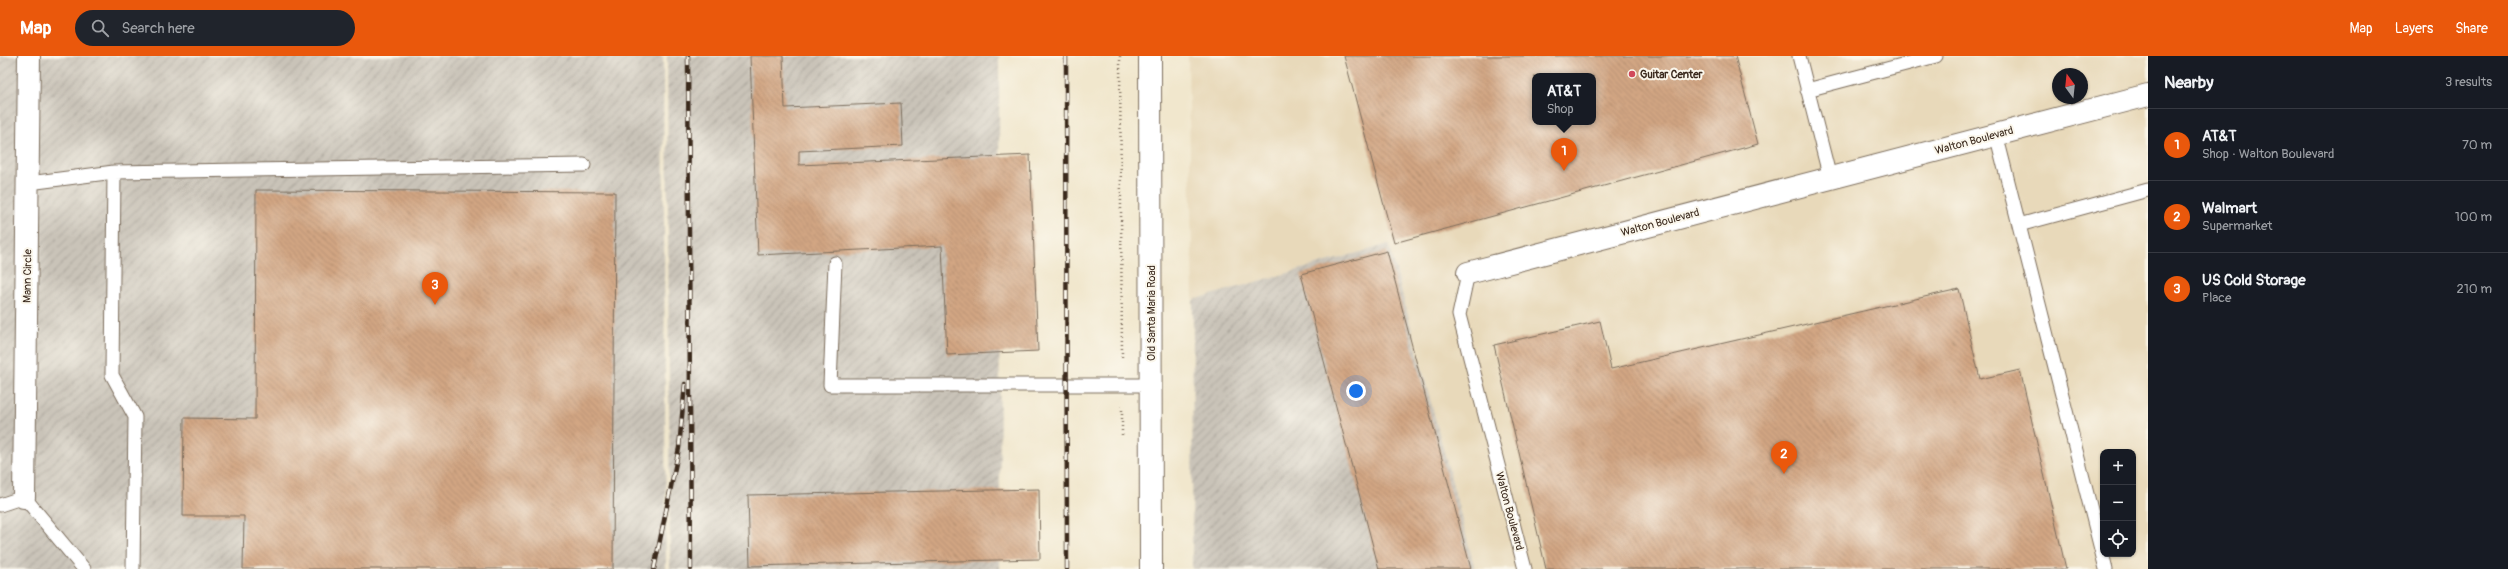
<!DOCTYPE html>
<html lang="en">
<head>
<meta charset="utf-8">
<style>
	body { margin:0; font-family:Pangolin,sans-serif; background:#20242c; color:#f1f3f6 }
	.controls { position:absolute; right:12px; bottom:12px; display:grid; overflow:hidden; border-radius:8px; box-shadow:0 1px 3px #0004 }
	.controls button { width:36px; height:36px; display:grid; place-items:center; padding:0; border:0; border-bottom:1px solid #363941; background:#171b24; color:#f1f3f6; font:20px sans-serif }
	.compass { position:absolute; left:2052px; top:12px; width:36px; height:36px; border-radius:50%; background:#171b24; box-shadow:0 1px 3px #0004; rotate:345deg }
	.you { position:absolute; left:1356px; top:335px; width:14px; height:14px; margin:-10px; border:3px solid #fff; border-radius:50%; background:#1a73e8; box-shadow:0 0 0 6px #1a73e833 }
	.badge { display:grid; place-items:center; width:26px; height:26px; border-radius:50%; background:#ea580c; color:#fff; font-size:13px; font-weight:700 }
	.pin { position:absolute; translate:-50% -33px; filter:drop-shadow(0 1px 2px #0008) }
	.pin::after { content:''; position:absolute; top:21px; width:14px; height:12px; background:inherit; clip-path:polygon(0 0,100% 0,50% 100%) }
	.popup { position:absolute; left:1532px; top:17px; width:64px; height:52px; box-sizing:border-box; display:grid; place-content:center; border-radius:8px; background:#171b24; filter:drop-shadow(0 1px 3px #0005); font-size:13px; white-space:nowrap; color:#9ea1a6 }
	.popup b { font-size:15px; color:#f1f3f6 }
	.popup::after { content:''; position:absolute; left:50%; top:100%; margin-left:-8px; border:8px solid transparent; border-top-color:#171b24 }
	.list { margin:0; padding:0; list-style:none }
	h2 { display:flex; justify-content:space-between; align-items:center; height:52px; margin:0; padding:0 16px; font-size:17px }
	h2 small { font-size:13px; font-weight:400; color:#9ea1a6 }
	.list li { display:grid; grid-template-columns:26px 1fr auto; gap:12px; align-items:center; box-sizing:border-box; height:72px; padding:0 16px; border-top:1px solid #363941 }
	.list b { display:block; font-size:15px; white-space:nowrap }
	.list p { margin:0; font-size:13px; white-space:nowrap; color:#9ea1a6 }
	.list em { font-size:13px; font-style:normal; color:#9ea1a6 }
	.icon { flex:none; width:22px; height:22px; fill:none; stroke:currentColor; stroke-width:2; stroke-linecap:round; stroke-linejoin:round }
	.map { position:relative; flex:none; width:2148px; height:513px; overflow:hidden }
	header { display:flex; align-items:center; gap:24px; box-sizing:border-box; height:56px; padding:0 20px; background:#ea580c; color:#fff }
	header strong { font-size:19px }
	nav { display:flex; gap:22px; margin-inline-start:auto; font-size:14px }
	.search { width:280px; height:36px; background:#20242c; display:flex; align-items:center; gap:10px; box-sizing:border-box; padding:0 14px; border-radius:22px; color:#9ea1a6; font-size:15px }
	main { display:flex }
	aside { flex:1; background:#171b24 }
	.map>svg:first-child { display:block }
</style>
</head>
<body>
<header>
<strong>Map</strong>
<div class="search"><svg class="icon" aria-label="search" viewBox="0 0 24 24"><circle cx="10" cy="10" r="6"/><path d="M15 15l6 6"/></svg>Search here</div>
<nav><a>Map</a><a>Layers</a><a>Share</a></nav>
</header>
<main>
<div class="map">
<svg width="2148" height="513" viewBox="0 0 2148 513">
	<defs>
		<pattern id="industrial-furrows" width="10" height="10" patternUnits="userSpaceOnUse"><rect width="10" height="10" fill="#c9c3b8"/><path d="M-1 1l2-2M0 10L10 0M9 11l2-2" fill="none" stroke="#a49f95"/></pattern>
		<pattern id="building-back-hatch" width="6" height="6" patternUnits="userSpaceOnUse"><rect width="6" height="6" fill="#d2a683"/><path d="M-1 5l2 2M0 0l6 6M5-1l2 2" fill="none" stroke="#ac876b"/></pattern>
	</defs>
	<rect width="100%" height="100%" fill="#fbf7ec"/>
	<filter id="ink" filterUnits="userSpaceOnUse"><feTurbulence type="fractalNoise" baseFrequency=".025" numOctaves="2"/><feDisplacementMap in="SourceGraphic" scale="8" xChannelSelector="R" yChannelSelector="G"/><feConvolveMatrix kernelMatrix="1 2 1 2 8 2 1 2 1" color-interpolation-filters="sRGB"/></filter>
	<filter id="wash" filterUnits="userSpaceOnUse"><feTurbulence type="fractalNoise" baseFrequency=".012" numOctaves="4" result="noise"/><feDisplacementMap in="SourceGraphic" scale="16" xChannelSelector="R" yChannelSelector="G"/><feGaussianBlur stdDeviation="0.9" result="paint"/><feColorMatrix in="noise" values="0 0 0 0 0 0 0 0 0 0 0 0 0 0 0 0 0 1.4 0 .05"/><feComposite in="paint" operator="in"/></filter>
	<g filter="url(#wash)">
		<rect width="100%" height="100%" fill="#f1e7cd"/>
		<path fill="#e8d9ba" fill-rule="evenodd" d="M1188,0H2148V513H1475L1389,188L1193,244ZM2058,18H2082V42H2058ZM1535,20H1593V66H1535ZM2103,396H2133V498H2103Z"/>
		<path fill="url(#industrial-furrows)" d="M0,0H663L666,513H0Z
			M667,0H999L1000,513H670Z
			M1389,188L1475,513H1192L1193,244Z"/>
		<g id="blocks">
			<path fill="url(#building-back-hatch)" fill-rule="evenodd" d="M750,0H783L785,52L901,47L903,90L799,95V109L1030,99L1038,295L947,299L942,190L758,199Z
				M1344,0H1735L1758,88L1394,187ZM1535,20H1593V66H1535Z
				M256,134L615,136L613,513H243L244,460H183L184,362L255,363Z
				M1387,195L1471,513H1379L1301,218Z
				M1959,233L1980,323L2020,314L2066,513H1546L1494,289L1600,265L1611,313Z
				M1039,433L1040,503L750,510L748,439Z"/>
		</g>
	</g>
	<g filter="url(#ink)">
		<use href="#blocks" fill-opacity="0" stroke="#7b6c5b" stroke-width="1"/>
		<g fill="none" stroke-linecap="round" stroke-linejoin="round">
			<g stroke="#7b6c5b" stroke-width="15">
				<path id="lane" d="M1799,0L1830,122
					M1807,34L1936,0
					M1996,78L2106,513
					M114,116L112,319L135,361L133,513
					M29,127L114,116L584,109
					M2019,169L2148,134
					M835,207L830,329H1151
					M1468,217L1459,259L1525,513
					M0,449L24,441L84,513"/>
			</g>
			<g stroke="#7b6c5b" stroke-width="24">
				<path id="street" d="M1468,217L2148,39
					M24,441L29,0"/>
			</g>
			<g stroke="#7b6c5b" stroke-width="24">
				<path id="secondary" d="M1150,0L1151,513"/>
			</g>
			<path stroke="#7b6c5b" stroke-width="2.5" stroke-dasharray="1 3" stroke-linecap="butt" d="M1120,0L1122,301
				M1122,350V379"/>
			<use href="#lane" stroke="#fff" stroke-width="13"/>
			<use href="#street" stroke="#fff" stroke-width="22"/>
			<use href="#secondary" stroke="#fff" stroke-width="22"/>
			<g stroke="#3b2a1e" stroke-width="4.5">
				<path id="rail" d="M688,0L691,513
					M1066,0L1067,513
					M654,513L679,392L685,328"/>
			</g>
			<use href="#rail" stroke="#fbf7ec" stroke-width="3" stroke-dasharray="9" stroke-linecap="butt"/>
		</g>
	</g>
	<circle fill="#d1495b" stroke="#fbf7ec" stroke-width="1.5" cx="1632" cy="18" r="4"/>
	<g text-anchor="middle" stroke-width="4" stroke-linejoin="round" paint-order="stroke">
		<g font-size="11" font-weight="bold" fill="#3b2a1e" stroke="#fbf7ec" text-anchor="start">
			<text x="1640" y="22">Guitar Center</text>
		</g>
		<g font-size="11" fill="#3b2a1e" stroke="#fbf7ec">
			<text transform="translate(1974 84) rotate(-15)" y="4">Walton Boulevard</text>
			<text transform="translate(1660 166) rotate(-15)" y="4">Walton Boulevard</text>
			<text transform="translate(27 220) rotate(-89)" y="4">Mann Circle</text>
			<text transform="translate(1151 257) rotate(-90)" y="4">Old Santa Maria Road</text>
			<text transform="translate(1510 455) rotate(75)" y="4">Walton Boulevard</text>
		</g>
	</g>
</svg>
<div class="controls">
<button>+</button>
<button>−</button>
<button><svg class="icon" aria-label="locate" viewBox="0 0 24 24"><circle cx="12" cy="12" r="6"/><path d="M12 2v4M12 18v4M2 12h4M18 12h4"/></svg></button>
</div>
<svg class="compass" viewBox="-18 -18 36 36"><path d="M0-13l5 13h-10z" fill="#e53935"/><path d="M0 13l5-13h-10z" fill="#9ea1a6"/></svg>
<div class="you"></div>
<div class="pin badge" style="left:1564px;top:115px">1</div>
<div class="popup"><b>AT&amp;T</b>Shop</div>
<div class="pin badge" style="left:1784px;top:418px">2</div>
<div class="pin badge" style="left:435px;top:249px">3</div>
</div>
<aside>
<h2>Nearby<small>3 results</small></h2>
<ul class="list">
<li><span class="badge">1</span><div><b>AT&amp;T</b><p>Shop · Walton Boulevard</p></div><em>70 m</em></li>
<li><span class="badge">2</span><div><b>Walmart</b><p>Supermarket</p></div><em>100 m</em></li>
<li><span class="badge">3</span><div><b>US Cold Storage</b><p>Place</p></div><em>210 m</em></li>
</ul>
</aside>
</main>
</body>
</html>
